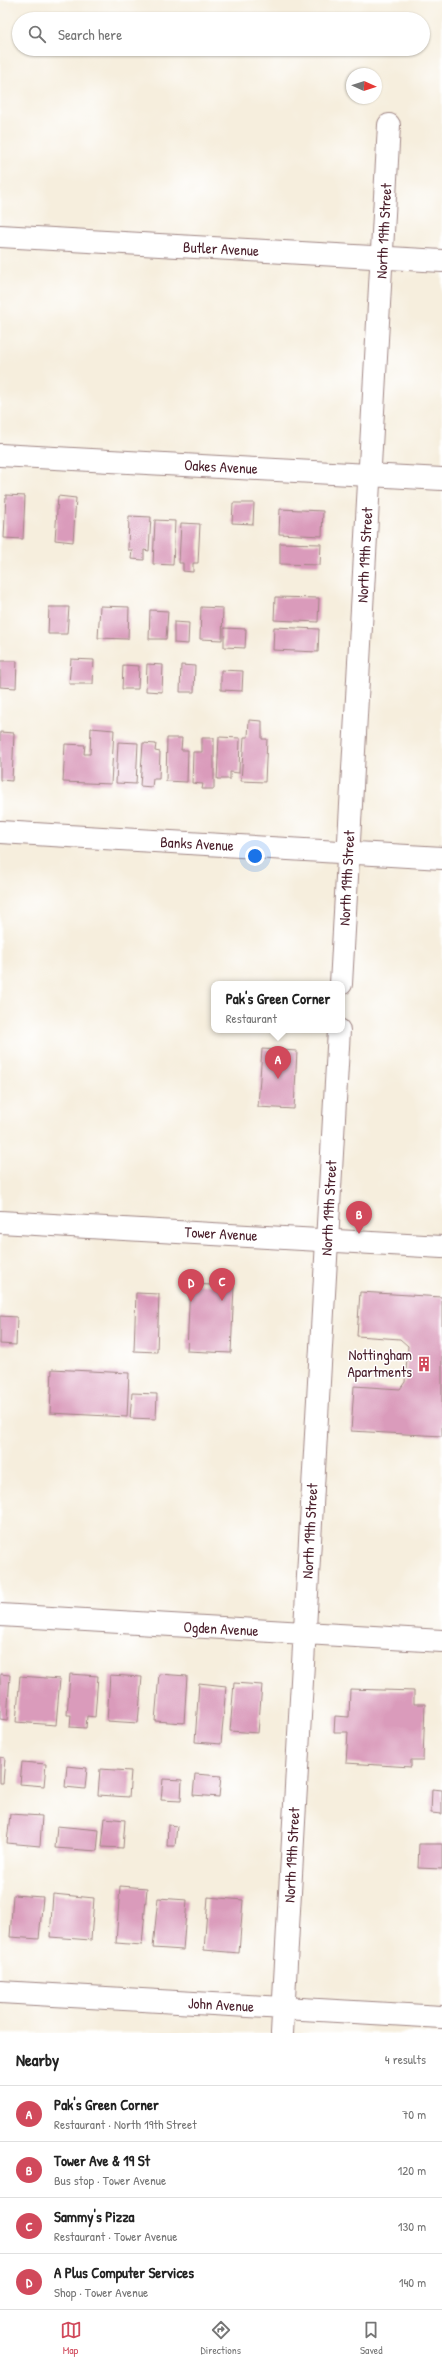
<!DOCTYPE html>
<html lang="en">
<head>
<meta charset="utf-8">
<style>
	body { margin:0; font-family:"Patrick Hand",sans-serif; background:#f6f6f6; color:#222 }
	.compass { position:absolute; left:346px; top:68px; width:36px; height:36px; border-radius:50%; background:#fff; box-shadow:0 1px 3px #0004; rotate:93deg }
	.you { position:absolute; left:255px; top:856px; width:14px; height:14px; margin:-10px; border:3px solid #fff; border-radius:50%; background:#1a73e8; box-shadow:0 0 0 6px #1a73e833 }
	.badge { display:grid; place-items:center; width:26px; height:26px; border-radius:50%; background:#d1495b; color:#fff; font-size:13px; font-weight:700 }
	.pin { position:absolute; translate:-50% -33px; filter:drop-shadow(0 1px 2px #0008) }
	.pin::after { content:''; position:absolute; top:21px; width:14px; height:12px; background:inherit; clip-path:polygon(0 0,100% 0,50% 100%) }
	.popup { position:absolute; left:211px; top:981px; width:134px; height:52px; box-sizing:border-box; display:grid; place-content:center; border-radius:8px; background:#fff; filter:drop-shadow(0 1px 3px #0005); font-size:13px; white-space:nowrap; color:#767676 }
	.popup b { font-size:15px; color:#222 }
	.popup::after { content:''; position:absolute; left:50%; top:100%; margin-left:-8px; border:8px solid transparent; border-top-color:#fff }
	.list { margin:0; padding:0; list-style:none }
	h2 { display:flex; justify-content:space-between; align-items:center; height:52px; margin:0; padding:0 16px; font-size:17px }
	h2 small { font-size:13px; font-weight:400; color:#767676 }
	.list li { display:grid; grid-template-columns:26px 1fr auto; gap:12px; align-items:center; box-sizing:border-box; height:56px; padding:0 16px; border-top:1px solid #e0e0e0 }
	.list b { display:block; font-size:15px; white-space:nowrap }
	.list p { margin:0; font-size:13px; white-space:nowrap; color:#767676 }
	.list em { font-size:13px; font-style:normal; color:#767676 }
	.icon { flex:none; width:22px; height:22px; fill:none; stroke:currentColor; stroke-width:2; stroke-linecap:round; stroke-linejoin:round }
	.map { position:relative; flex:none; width:442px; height:2033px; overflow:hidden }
	.search { position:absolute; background:#fff; box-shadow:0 1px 3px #0004; left:12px; right:12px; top:12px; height:44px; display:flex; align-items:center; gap:10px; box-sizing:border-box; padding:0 14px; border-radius:22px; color:#767676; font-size:15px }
	.sheet { height:276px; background:#fff }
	nav { display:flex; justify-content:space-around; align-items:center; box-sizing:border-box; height:56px; border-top:1px solid #e0e0e0; background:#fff; font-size:11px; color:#767676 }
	nav a { display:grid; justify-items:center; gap:2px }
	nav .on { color:#d1495b }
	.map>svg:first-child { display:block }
</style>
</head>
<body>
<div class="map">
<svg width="442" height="2033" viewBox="0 0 442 2033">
	<rect width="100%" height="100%" fill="#fff"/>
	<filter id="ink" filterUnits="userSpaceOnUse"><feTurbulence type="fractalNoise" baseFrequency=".025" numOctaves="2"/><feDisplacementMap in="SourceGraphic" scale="8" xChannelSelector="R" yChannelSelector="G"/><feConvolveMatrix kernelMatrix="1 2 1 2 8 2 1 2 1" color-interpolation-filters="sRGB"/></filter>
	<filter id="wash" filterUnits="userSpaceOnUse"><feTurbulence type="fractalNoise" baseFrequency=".012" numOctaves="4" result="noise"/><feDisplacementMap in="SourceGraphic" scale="16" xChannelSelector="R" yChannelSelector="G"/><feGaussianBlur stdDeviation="0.9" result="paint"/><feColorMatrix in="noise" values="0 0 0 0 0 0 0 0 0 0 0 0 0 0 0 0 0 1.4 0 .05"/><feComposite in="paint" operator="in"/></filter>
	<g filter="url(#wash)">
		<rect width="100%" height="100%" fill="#f6eedd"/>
		<g id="blocks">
			<path fill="#da9bbb" d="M6,495L25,496L23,539L4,538Z
				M58,496L76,498L73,542L55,540Z
				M233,503H254L253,524L232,523Z
				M280,509L323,511L322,536L279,534Z
				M129,516L151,517L149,551L144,550V560L131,559L132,550H128Z
				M155,520L175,521L173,565L153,564Z
				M181,523L200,524L198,563H193V572L183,571V563H179Z
				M280,543L321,544L320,565L280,564Z
				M275,597L319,598L318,622L274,620Z
				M100,606L129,607L128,639L98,638Z
				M49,607H69L67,634H48Z
				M201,607L223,608L222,640L200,639Z
				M150,610L168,611L166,639H149Z
				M174,622L189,623L188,644L174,643Z
				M274,627L319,629L318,652L273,650Z
				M224,628L246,629L245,648L224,647Z
				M71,659L94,660L93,684H69Z
				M0,661H17L16,688L0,687Z
				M147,664L163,665L162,692L146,691Z
				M123,665L139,666L138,689H122Z
				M181,665L195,666L194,692H180Z
				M221,670L243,671L242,691L221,690Z
				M249,720L262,721V739H267L265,782L241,781L244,737H248Z
				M91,728L114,730L111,784L63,782L65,744L85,745L84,754H90Z
				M0,732L14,733L12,781L0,780Z
				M219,737L240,738L239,773L230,772V779H217Z
				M167,738H182L181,750H188L187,782L166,781Z
				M202,738H214V789H202L203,784L192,783L193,752H202Z
				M118,742L138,743L136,784L116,783Z
				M143,743L156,744L155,751L160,752L159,779H153L152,787L140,786Z
				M262,1049L297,1051L294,1109L258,1107Z
				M190,1284L234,1286L231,1353L187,1351Z
				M360,1292L442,1297V1436L351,1431L354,1386L400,1389L405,1382L408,1346L400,1339L357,1336Z
				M136,1293L159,1294L157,1352L134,1351Z
				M0,1316L17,1317L16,1345L0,1344Z
				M52,1369L129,1373L127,1417L50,1413Z
				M132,1393L157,1394L156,1419L130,1418Z
				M0,1674L10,1675L7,1720L0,1719Z
				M70,1674L98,1676L95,1717L87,1716L86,1728L70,1727L71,1715H67Z
				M159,1674L187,1676L184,1723L155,1721Z
				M110,1675L142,1677L138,1723L107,1721Z
				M20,1676L60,1679L56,1725L16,1722Z
				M199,1683L226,1686L221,1744L195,1742Z
				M234,1683L262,1685L258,1733L230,1731Z
				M350,1689L414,1691V1704H425L423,1760H411V1767L346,1763L348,1732H334L335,1716L349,1717Z
				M0,1757L5,1758L3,1783H0Z
				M22,1762L46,1764L44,1786L20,1784Z
				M67,1766L87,1768L85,1789L65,1787Z
				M100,1769L131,1771L129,1797L98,1795Z
				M195,1774L221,1776L219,1797L193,1795Z
				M163,1779L182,1780L181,1801L161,1800Z
				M432,1789L442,1790V1814L431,1813Z
				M10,1814L42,1816L40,1846L7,1843Z
				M105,1818L125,1820L123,1848L102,1847Z
				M168,1825L177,1826L175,1846H167Z
				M57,1826L99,1830L97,1851L55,1848Z
				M419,1844H442V1869L418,1868Z
				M120,1886L147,1888L142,1945L116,1943Z
				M53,1894L94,1898L91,1940L50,1937Z
				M13,1895L43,1897L39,1939L10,1937Z
				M208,1897L243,1900L239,1953L204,1950Z
				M158,1898L187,1900L183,1950L153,1948Z"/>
		</g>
	</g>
	<g filter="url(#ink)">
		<use href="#blocks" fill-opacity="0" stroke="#a08684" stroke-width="1"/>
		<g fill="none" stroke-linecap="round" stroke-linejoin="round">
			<g stroke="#a08684" stroke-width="24">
				<path id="minor" d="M0,236L442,261
					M0,455L442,479
					M0,832L442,858
					M341,984L389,125
					M0,1615L442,1641
					M0,1992L442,2017
					M282,2033L339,1030"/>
			</g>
			<g stroke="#a08684" stroke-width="24">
				<path id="primary" d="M0,1222L442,1247"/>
			</g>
			<use href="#minor" stroke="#fff" stroke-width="22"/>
			<use href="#primary" stroke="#fff" stroke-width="22"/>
		</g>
	</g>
	<defs>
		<g id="building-bare" transform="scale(1.2)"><path d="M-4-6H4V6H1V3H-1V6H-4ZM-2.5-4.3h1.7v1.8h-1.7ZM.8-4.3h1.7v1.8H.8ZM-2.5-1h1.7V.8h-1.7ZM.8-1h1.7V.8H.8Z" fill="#d1495b" stroke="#fff" stroke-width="2.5" paint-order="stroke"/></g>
	</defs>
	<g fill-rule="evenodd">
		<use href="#building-bare" x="424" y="1364"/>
	</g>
	<g text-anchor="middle" stroke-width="3" stroke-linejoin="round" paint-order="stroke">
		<g font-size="15" fill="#4a1f2b" stroke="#fff">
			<text transform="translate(384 231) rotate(-87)" y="5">North 19th Street</text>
			<text transform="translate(221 249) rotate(3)" y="5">Butler Avenue</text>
			<text transform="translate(221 467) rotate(3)" y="5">Oakes Avenue</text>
			<text transform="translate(365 555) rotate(-87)" y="5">North 19th Street</text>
			<text transform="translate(197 844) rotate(3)" y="5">Banks Avenue</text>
			<text transform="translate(347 878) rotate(-87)" y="5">North 19th Street</text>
			<text transform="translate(329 1208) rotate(-87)" y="5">North 19th Street</text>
			<text transform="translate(221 1234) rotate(3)" y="5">Tower Avenue</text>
			<text transform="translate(310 1531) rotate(-87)" y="5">North 19th Street</text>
			<text transform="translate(221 1629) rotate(3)" y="5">Ogden Avenue</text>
			<text transform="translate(292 1855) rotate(-87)" y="5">North 19th Street</text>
			<text transform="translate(221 2005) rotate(3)" y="5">John Avenue</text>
		</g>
		<g font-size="15" fill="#4a1f2b" stroke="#fff" text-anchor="end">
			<text x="412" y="1360">Nottingham<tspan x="412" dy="17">Apartments</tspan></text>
		</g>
	</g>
</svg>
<svg class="compass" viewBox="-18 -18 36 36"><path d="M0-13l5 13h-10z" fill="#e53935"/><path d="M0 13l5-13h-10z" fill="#767676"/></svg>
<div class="you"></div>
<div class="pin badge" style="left:278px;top:1079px">A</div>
<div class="popup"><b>Pak's Green Corner</b>Restaurant</div>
<div class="pin badge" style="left:359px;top:1234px">B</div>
<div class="pin badge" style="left:222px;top:1301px">C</div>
<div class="pin badge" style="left:191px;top:1302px">D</div>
<div class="search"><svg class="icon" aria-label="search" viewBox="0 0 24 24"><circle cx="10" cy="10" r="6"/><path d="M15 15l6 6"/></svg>Search here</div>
</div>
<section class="sheet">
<h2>Nearby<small>4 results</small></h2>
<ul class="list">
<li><span class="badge">A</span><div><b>Pak's Green Corner</b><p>Restaurant · North 19th Street</p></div><em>70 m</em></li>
<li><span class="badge">B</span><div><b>Tower Ave &amp; 19 St</b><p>Bus stop · Tower Avenue</p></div><em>120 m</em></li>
<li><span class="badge">C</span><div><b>Sammy's Pizza</b><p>Restaurant · Tower Avenue</p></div><em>130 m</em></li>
<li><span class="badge">D</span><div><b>A Plus Computer Services</b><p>Shop · Tower Avenue</p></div><em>140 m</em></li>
</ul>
</section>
<nav>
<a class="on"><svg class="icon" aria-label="map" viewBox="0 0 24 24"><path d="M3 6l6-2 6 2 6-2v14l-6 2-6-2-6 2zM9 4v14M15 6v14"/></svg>Map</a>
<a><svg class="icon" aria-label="directions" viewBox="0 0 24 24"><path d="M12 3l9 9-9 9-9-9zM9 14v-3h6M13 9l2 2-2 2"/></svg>Directions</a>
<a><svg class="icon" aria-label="saved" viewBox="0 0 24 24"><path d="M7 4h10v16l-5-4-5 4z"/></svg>Saved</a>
</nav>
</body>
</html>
